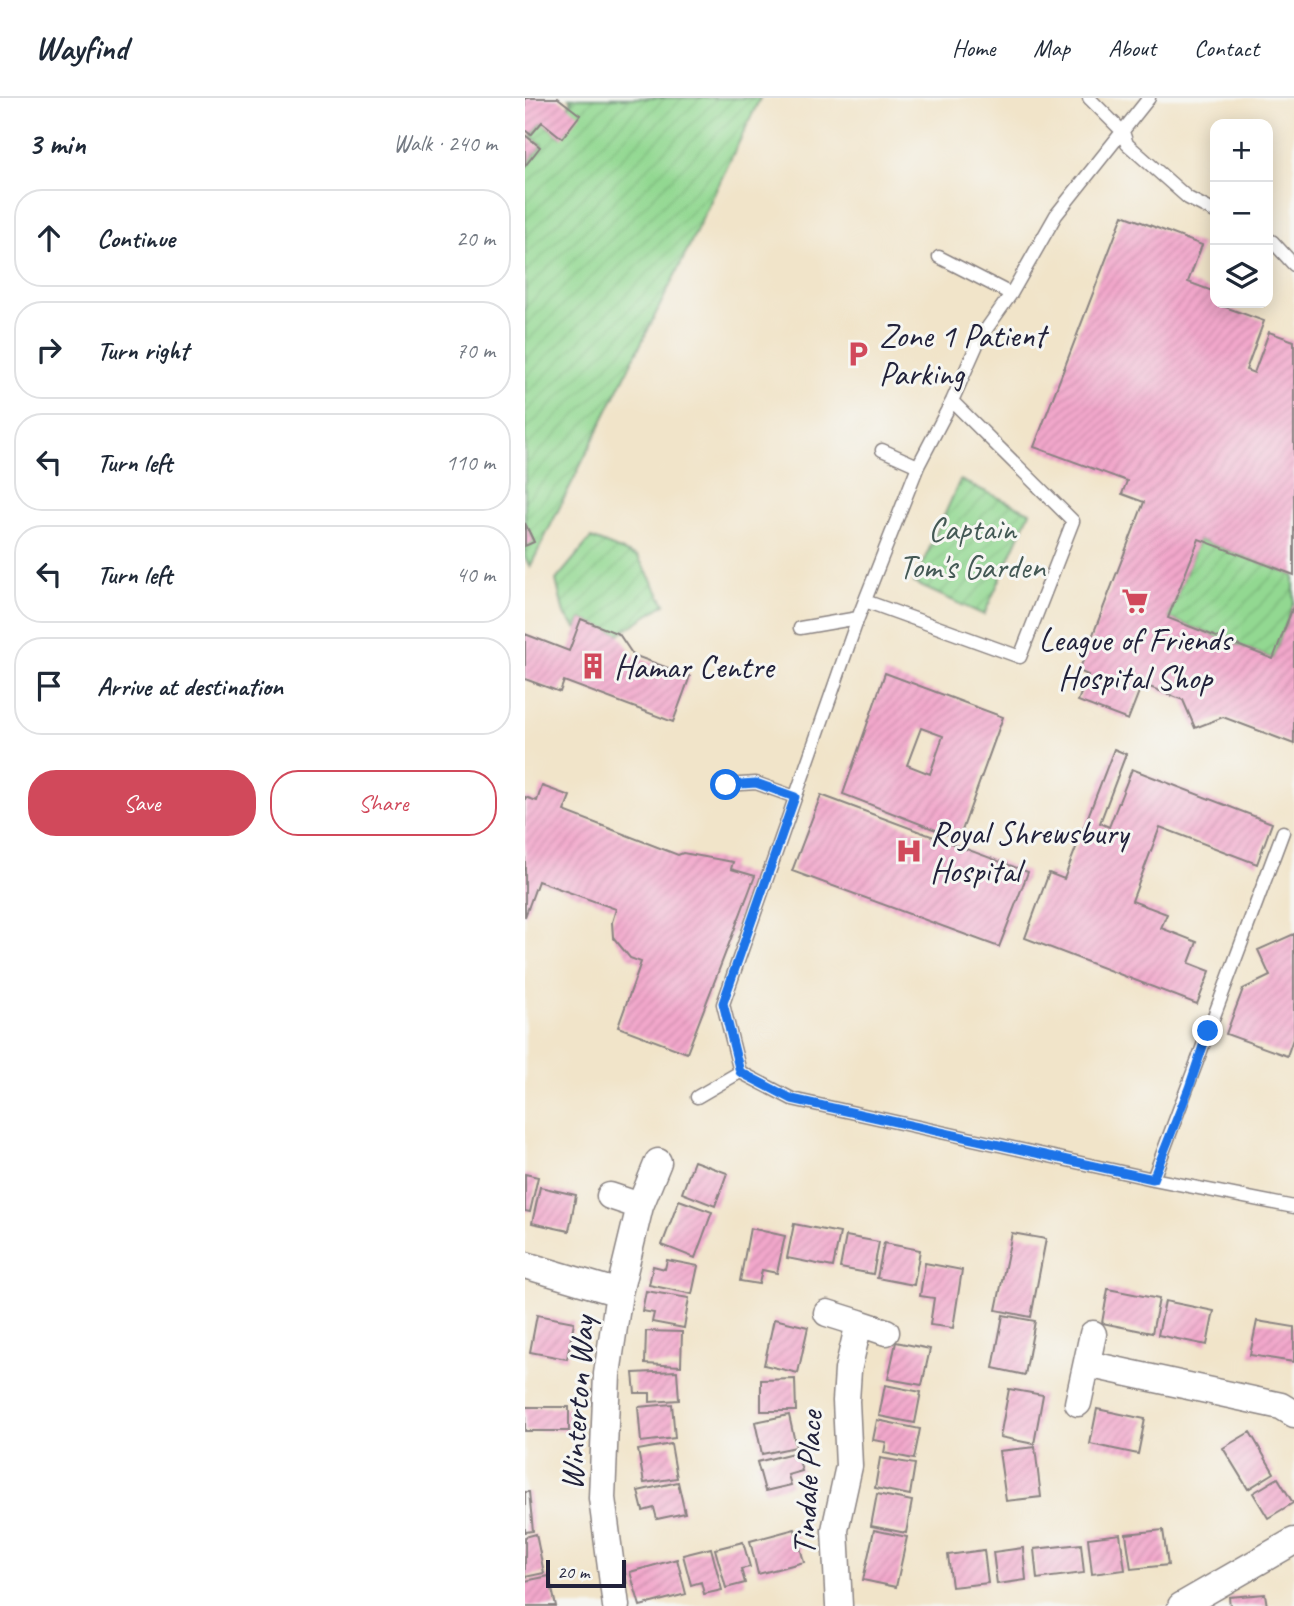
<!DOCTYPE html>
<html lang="en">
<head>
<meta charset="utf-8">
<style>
	body { margin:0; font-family:Caveat,sans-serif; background:#f2f2f3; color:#1f2937 }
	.controls { position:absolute; right:21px; top:21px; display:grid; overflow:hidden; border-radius:14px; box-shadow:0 4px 18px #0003 }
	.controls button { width:63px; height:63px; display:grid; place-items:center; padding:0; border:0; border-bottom:2px solid #e0e1e3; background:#fff; color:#1f2937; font:35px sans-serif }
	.scale { position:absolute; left:21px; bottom:18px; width:80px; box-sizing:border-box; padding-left:7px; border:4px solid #22223b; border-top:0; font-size:19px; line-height:24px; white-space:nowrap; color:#22223b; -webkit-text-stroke:5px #f6f6f2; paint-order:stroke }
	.stop { position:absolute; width:21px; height:21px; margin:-16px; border:5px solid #1a73e8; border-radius:50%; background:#fff }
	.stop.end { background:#1a73e8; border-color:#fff; box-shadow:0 2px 7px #0008 }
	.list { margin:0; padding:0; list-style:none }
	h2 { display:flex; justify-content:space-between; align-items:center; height:91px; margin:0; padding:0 28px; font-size:30px }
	h2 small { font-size:23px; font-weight:400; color:#747a83 }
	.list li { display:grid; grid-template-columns:46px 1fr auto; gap:21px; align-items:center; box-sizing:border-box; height:98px; margin:0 14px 14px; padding:0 14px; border:2px solid #e0e1e3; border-radius:28px }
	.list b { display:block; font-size:26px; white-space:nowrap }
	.list em { font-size:23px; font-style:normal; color:#747a83 }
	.actions { display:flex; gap:14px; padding:21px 28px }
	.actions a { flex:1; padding:16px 0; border:2px solid #d1495b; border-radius:28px; text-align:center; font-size:24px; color:#d1495b }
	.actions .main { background:#d1495b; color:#fff }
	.icon { flex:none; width:38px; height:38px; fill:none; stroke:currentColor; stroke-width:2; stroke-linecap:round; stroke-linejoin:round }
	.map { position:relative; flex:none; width:769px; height:1508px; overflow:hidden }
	header { display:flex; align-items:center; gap:42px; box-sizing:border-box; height:98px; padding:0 35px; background:#fff; border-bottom:2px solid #e0e1e3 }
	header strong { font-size:33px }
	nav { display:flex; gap:38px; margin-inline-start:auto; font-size:24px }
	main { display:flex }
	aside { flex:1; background:#fff }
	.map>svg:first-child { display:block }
</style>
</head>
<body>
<header>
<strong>Wayfind</strong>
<nav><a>Home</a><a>Map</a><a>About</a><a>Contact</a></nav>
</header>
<main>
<aside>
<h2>3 min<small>Walk · 240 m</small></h2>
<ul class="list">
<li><svg class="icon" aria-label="ahead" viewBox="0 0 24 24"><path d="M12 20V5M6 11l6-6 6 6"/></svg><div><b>Continue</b></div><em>20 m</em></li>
<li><svg class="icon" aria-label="right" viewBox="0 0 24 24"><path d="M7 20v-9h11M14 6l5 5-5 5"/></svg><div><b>Turn right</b></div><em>70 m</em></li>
<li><svg class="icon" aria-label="left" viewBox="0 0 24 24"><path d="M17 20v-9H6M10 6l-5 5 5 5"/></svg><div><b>Turn left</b></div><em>110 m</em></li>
<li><svg class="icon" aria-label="left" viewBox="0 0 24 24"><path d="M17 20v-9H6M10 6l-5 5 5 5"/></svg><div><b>Turn left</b></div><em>40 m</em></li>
<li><svg class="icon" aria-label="arrive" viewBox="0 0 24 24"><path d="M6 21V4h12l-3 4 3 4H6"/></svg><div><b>Arrive at destination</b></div></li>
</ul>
<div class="actions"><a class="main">Save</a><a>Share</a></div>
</aside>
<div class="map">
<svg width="769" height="1508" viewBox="0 0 769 1508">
	<defs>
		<pattern id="garden-furrows" width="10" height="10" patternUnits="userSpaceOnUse" patternTransform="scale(1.75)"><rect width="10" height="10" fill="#92d891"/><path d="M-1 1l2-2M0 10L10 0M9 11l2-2" fill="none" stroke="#7eb97e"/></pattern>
		<pattern id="building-hatch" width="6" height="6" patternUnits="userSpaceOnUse" patternTransform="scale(1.75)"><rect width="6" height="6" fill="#f2a7cb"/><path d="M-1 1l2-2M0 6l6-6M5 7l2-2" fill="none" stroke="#cf8faf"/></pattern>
	</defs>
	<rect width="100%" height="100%" fill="#f6f6f2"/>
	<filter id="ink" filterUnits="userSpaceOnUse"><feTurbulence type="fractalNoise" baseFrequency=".0143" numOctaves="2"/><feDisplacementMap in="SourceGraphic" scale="14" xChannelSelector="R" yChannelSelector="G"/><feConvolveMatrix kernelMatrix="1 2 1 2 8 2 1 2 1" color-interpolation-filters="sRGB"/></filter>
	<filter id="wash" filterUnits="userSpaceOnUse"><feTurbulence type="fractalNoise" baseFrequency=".00686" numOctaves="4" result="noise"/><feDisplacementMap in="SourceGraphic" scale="28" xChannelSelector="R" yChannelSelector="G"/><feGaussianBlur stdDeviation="1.57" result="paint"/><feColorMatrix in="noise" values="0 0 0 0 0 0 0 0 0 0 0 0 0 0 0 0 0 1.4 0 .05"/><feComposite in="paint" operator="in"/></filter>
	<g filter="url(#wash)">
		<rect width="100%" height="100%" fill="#f1e4c9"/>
		<path fill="url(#garden-furrows)" stroke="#5a7d66" stroke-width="2" d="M44,0H235L157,163L5,469L0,459V448L9,443L0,425V68L17,47L6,38L17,24L36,39L43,8L47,3Z
			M435,382L505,414L459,517L389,485Z
			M66,440L113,459L140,506L94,536L56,521L52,531L39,516L31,482Z
			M674,441L769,477V505L748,561L643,520Z"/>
		<g id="blocks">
			<path fill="url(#building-hatch)" fill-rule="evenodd" d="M0,0H33L55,17L37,40L17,24L6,37L0,32Z
				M0,37L15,49L0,68Z
				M598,117L677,147L663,184L690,194V205H698L697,208L739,223L721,272L729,275L744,234L769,243V477L674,441L643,520L748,561L769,506V646L698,619L670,630L658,602L617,586L603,622L553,603L563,577L554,573L619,404L597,396L602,383L509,349Z
				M0,425L9,444L0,448Z
				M56,521L94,536L108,557L165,578L148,624L39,583L35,594L0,581V536L44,553Z
				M360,575L478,619L434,741L318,696ZM396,630L418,638L405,676L382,667Z
				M589,651L601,656L575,725L584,729L607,671L747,725L732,766L635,729L607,803L642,816L636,830L672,844L664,865L685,873L672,906L500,840L524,775L539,781Z
				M17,688L45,698L39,713L153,757L158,755L208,764L206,771L230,778L162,955L93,929L116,864L105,860L88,839L87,824L91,811L13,783L0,819V699L12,703Z
				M296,697L503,774L474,849L267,773Z
				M769,836V938L762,958L701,936L718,891L745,878L733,852Z
				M169,1063L202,1075L190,1108L157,1095Z
				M0,1076L13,1079L5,1114L0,1113Z
				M15,1089L51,1097L44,1133L7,1125Z
				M154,1102L187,1114L170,1160L137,1147Z
				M269,1126L315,1135L308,1169L262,1160Z
				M225,1130L260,1138L252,1175L237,1172L234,1186L215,1183Z
				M487,1135L521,1141L506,1219L471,1212Z
				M321,1138L354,1144L348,1176L315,1170Z
				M359,1145L395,1152L389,1187L352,1180Z
				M142,1162L173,1168L167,1196L124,1187L128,1168L140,1171Z
				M400,1165L437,1172L428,1230L405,1227L409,1200L395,1198Z
				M583,1191L634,1201L627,1235L577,1225Z
				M121,1193L164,1200L159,1230L127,1224L129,1215L117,1213Z
				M640,1203L689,1213L682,1247L633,1237Z
				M12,1217L49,1224L42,1261L5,1254Z
				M478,1217L510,1223L500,1277L468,1270Z
				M249,1221L283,1229L273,1275L239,1267Z
				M732,1223L769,1229V1264L725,1257Z
				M121,1233L157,1234L156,1268L120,1266Z
				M371,1244L405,1251L397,1287L363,1281Z
				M152,1273L154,1302L125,1304V1295H110L108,1275Z
				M270,1281L271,1313H236V1282Z
				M360,1287L396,1294L390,1325L354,1318Z
				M484,1291L518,1297L509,1346L475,1339Z
				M147,1306L150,1340L116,1344L113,1309Z
				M0,1309H44V1333H0Z
				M572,1311L620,1321L613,1356L565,1346Z
				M264,1317L271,1349L237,1356L230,1324Z
				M352,1322L395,1331L389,1361L359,1355L361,1344L348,1342Z
				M725,1334L749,1375L723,1391L698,1350Z
				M146,1346L152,1380L119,1385L113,1352Z
				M510,1349L516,1399L481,1403L474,1353Z
				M272,1354L277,1373L263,1377L266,1387L240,1393L232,1364Z
				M355,1360L390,1366L385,1397L350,1390Z
				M753,1380L768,1405L743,1420L728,1395Z
				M153,1384L160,1415L132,1421L129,1410L118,1413L113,1393Z
				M0,1394H4L8,1433L0,1434Z
				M352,1396L387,1403L381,1435L346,1428Z
				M270,1431L279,1464L233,1476L225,1443Z
				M349,1432L382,1439L371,1489L338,1482Z
				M638,1432L643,1467L606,1471L601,1436Z
				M11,1436L19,1475L0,1479V1439Z
				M595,1436L600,1472L567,1476L563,1440Z
				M218,1444L225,1469L216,1471L220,1485L201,1490L190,1451Z
				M556,1446L559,1475L512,1481L509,1451Z
				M186,1450L197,1492L179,1496L176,1484L166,1487L158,1457Z
				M498,1450L501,1482L472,1486L468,1454Z
				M459,1452L463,1485L427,1489L423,1457Z
				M152,1461L161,1496L115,1508L105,1474Z
				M24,1478L31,1508H0V1483Z
				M740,1496L742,1508H705L704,1499Z"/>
		</g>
	</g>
	<g filter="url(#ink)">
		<use href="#blocks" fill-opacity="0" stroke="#8a8382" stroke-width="2"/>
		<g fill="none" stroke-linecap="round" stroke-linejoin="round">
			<g stroke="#8a8382" stroke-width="15">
				<path id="lane" d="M564,0L598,34L602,46L663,100L690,114
					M624,0L531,117L486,196L455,240L427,303L393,368L333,520L198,906L215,974L267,1001L628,1081L769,1109
					M743,141L748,144L769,167
					M414,159L486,196
					M357,352L393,368
					M340,503L495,559L548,423L427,303
					M275,530L333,520
					M201,687L231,685L270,699
					M172,999L215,974
					M628,1081L758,734"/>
			</g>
			<g stroke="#8a8382" stroke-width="29">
				<path id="street" d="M85,1098L115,1108
					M0,1167L94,1195
					M302,1215L334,1225
					M562,1266L756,1308L769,1316
					M553,1305L568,1236
					M91,1508L77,1400L82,1276L94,1195L115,1108L133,1064
					M314,1508L310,1432L324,1368L321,1303L323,1272L334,1225L361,1234
					M656,1508L769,1443"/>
			</g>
			<use href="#lane" stroke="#fff" stroke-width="12"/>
			<use href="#street" stroke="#fff" stroke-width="26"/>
		</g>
	</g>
	<g fill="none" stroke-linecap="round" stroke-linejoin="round" filter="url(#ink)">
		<path stroke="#1a73e8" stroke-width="9" d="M201,687L231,685L270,699L198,905L215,974L267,1001L628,1081L664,990L683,933"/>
	</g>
	<defs>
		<g id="parking-bare" transform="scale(2.1)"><path d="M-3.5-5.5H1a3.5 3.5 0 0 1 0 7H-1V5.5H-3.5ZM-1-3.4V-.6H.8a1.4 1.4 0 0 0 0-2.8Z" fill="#d1495b" stroke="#f6f6f2" stroke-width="2.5" paint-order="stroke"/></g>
		<g id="supermarket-bare" transform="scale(2.1)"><path d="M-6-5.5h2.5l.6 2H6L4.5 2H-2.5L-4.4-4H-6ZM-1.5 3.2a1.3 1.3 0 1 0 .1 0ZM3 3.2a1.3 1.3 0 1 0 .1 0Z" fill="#d1495b" stroke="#f6f6f2" stroke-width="2.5" paint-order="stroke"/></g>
		<g id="building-bare" transform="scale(2.1)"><path d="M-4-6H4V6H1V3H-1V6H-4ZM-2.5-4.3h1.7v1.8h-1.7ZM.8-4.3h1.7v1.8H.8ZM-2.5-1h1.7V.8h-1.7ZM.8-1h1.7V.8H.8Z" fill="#d1495b" stroke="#f6f6f2" stroke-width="2.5" paint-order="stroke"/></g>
		<g id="hospital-bare" transform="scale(2.1)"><path d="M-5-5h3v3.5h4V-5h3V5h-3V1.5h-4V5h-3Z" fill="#d1495b" stroke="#f6f6f2" stroke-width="2.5" paint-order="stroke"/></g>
	</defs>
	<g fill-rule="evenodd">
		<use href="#parking-bare" x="333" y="256"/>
		<use href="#supermarket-bare" x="610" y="503"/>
		<use href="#building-bare" x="68" y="568"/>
		<use href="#hospital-bare" x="384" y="753"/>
	</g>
	<g text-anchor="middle" stroke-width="6" stroke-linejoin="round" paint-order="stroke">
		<g font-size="33" fill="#22223b" stroke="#f6f6f2" text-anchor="start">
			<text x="354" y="249">Zone 1 Patient<tspan x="354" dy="38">Parking</tspan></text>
			<text x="610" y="553" text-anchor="middle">League of Friends<tspan x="610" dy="38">Hospital Shop</tspan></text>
			<text x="89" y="580">Hamar Centre</text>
			<text x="405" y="746">Royal Shrewsbury<tspan x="405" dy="38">Hospital</tspan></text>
		</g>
		<g font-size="33" fill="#445955" stroke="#f6f6f2">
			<text x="447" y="442">Captain<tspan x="447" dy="38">Tom's Garden</tspan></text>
		</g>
		<g font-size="33" fill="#22223b" stroke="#f6f6f2">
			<text transform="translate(51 1305) rotate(-86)" y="12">Winterton Way</text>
			<text transform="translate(281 1385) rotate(-87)" y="12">Tindale Place</text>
		</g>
	</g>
</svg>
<div class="controls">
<button>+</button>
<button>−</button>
<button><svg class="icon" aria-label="layers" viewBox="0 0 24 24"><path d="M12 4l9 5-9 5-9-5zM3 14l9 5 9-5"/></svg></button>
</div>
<div class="scale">20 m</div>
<div class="stop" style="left:201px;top:687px"></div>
<div class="stop end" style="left:683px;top:933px"></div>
</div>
</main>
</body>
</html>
